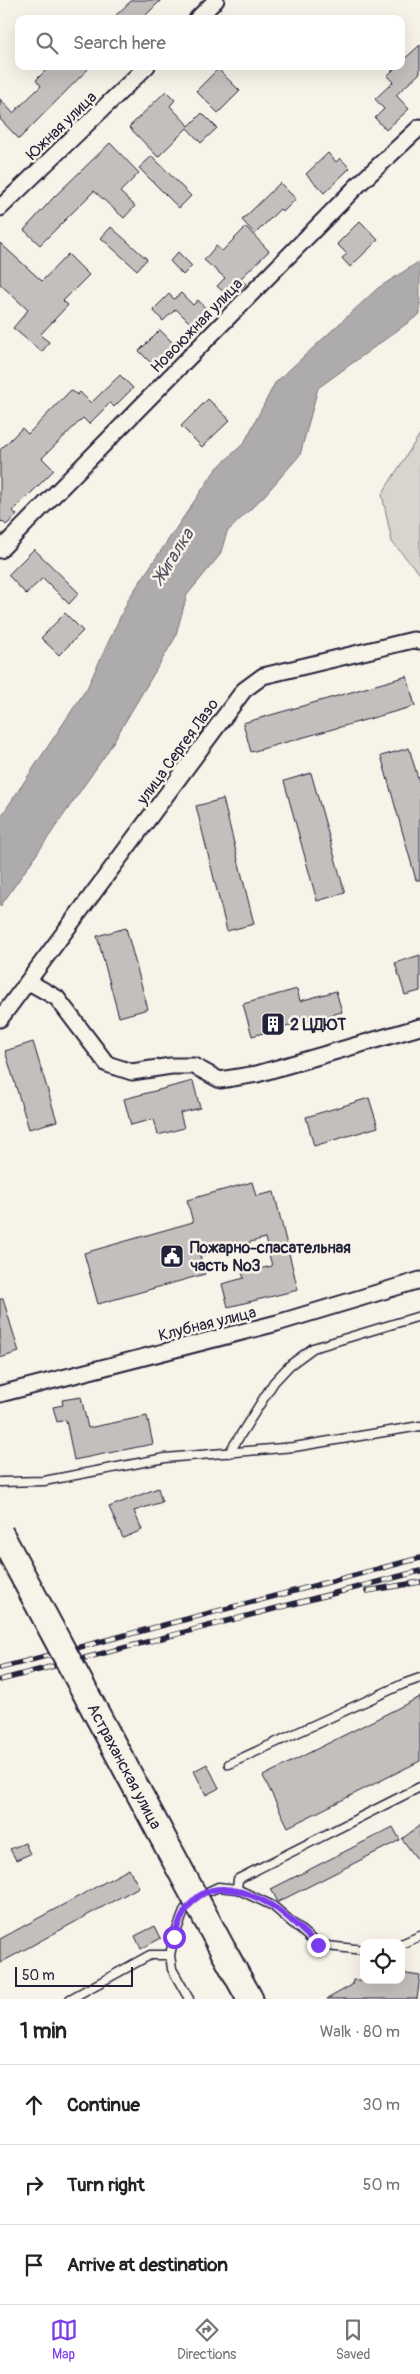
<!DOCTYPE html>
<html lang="en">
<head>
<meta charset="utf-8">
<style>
	body { margin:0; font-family:Pangolin,sans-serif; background:#f6f6f6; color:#222 }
	.controls { position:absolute; right:15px; bottom:15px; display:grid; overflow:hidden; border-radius:10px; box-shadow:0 5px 20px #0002 }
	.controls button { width:45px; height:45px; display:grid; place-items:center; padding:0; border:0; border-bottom:1px solid #e0e0e0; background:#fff; color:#222; font:25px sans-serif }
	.scale { position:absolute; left:15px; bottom:12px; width:118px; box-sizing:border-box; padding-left:5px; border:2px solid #22223b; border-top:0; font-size:14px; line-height:18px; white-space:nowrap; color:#22223b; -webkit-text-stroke:4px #f7f3e8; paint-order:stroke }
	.stop { position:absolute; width:15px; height:15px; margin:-11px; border:4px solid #7c3aed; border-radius:50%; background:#fff }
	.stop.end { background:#7c3aed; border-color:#fff; box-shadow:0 1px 5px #0008 }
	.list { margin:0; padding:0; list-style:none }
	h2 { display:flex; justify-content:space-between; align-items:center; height:65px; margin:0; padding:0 20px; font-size:21px }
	h2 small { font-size:16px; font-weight:400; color:#767676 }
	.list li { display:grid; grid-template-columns:32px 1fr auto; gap:15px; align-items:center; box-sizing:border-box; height:80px; padding:0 20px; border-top:1px solid #e0e0e0 }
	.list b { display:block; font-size:19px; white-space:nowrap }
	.list em { font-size:16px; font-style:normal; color:#767676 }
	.icon { flex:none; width:28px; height:28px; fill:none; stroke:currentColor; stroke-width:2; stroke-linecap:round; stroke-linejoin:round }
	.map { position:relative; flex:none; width:420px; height:1999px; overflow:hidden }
	.search { position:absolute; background:#fff; box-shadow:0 5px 20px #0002; left:15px; right:15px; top:15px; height:55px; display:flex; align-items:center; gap:12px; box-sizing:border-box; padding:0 18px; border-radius:10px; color:#767676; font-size:19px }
	.sheet { height:305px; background:#fff }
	nav { display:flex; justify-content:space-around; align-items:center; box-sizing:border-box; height:70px; border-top:1px solid #e0e0e0; background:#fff; font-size:14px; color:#767676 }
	nav a { display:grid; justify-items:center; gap:2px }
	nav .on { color:#7c3aed }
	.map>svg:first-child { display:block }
</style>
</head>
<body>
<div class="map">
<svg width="420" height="1999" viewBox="0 0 420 1999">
	<rect width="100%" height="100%" fill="#f7f3e8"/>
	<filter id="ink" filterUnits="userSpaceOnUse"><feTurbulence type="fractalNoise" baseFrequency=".02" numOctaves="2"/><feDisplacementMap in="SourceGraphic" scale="10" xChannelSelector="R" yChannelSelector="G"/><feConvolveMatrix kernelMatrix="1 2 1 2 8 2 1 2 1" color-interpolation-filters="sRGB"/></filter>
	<g filter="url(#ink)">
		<path fill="#d8d5cf" stroke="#7d7c85" d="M420,434V574L392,542L382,494Z"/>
		<path fill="#aeabad" stroke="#76747f" d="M420,261V314L318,388L300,455L264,496L227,532L220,555L187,595L175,638L106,754L0,907V818L87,688L129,598L216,469L244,443L275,383L378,288Z"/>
		<path fill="#c2bfbd" stroke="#22223b" d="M132,0H161L142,19H112Z
			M420,45V73L396,95L409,109L386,130L375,118L384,109L375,99L393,82L387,76L397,66H401V62Z
			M50,66H91L19,139L0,119V99L13,113L41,86L36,80Z
			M218,69L240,91L218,113L196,91Z
			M166,91L175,100L170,106L189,126L202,113L217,128L201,143L187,128L158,157L129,127Z
			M110,143L139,173L120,192L135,206L124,218L94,191L40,245L24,230L54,197Z
			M328,153L336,162L340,158L350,168L324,193L306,174Z
			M152,156L191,196L179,208L139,168Z
			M280,183L296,199L283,212L280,209L255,234L242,220Z
			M360,221L378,240L350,267L342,258L347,254L337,244Z
			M111,227L147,259L137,270L101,238Z
			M246,227L269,251L240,279L246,284L231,299L217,286L225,278L204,260L216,246L222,251Z
			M0,243L42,281L68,254L89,275L63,301L68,305L40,335L49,342L42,352L13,328L28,310L0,284Z
			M178,252L192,266L183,275L170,261Z
			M181,293L193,305L198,300L208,311L193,326L176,309L163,321L153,310L169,294L174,299Z
			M160,330L175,345L154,366L139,351Z
			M120,375L133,388L114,407L110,403L89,424L83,418L42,458L54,470L13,511L17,515L6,525L2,521L0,523V450L22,428L28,434L71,390L77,395L80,392L91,403Z
			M208,399L230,420L202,447L181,426Z
			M34,549L79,593L69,604L43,578L26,594L8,575Z
			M65,613L83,631L59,655L41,638Z
			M407,676L415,706L251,752L243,723Z
			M409,748L420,785V880H416L381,756Z
			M311,773L345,893L317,901L284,781Z
			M223,799L254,924L227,931L196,806Z
			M126,928L148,1009L119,1017L97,936Z
			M420,955V991L405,995L395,963Z
			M297,989L300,1001L336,991L342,1012L252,1036L243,1004Z
			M33,1042L57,1121L29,1129L5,1051Z
			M193,1081L200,1108L180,1113L184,1128L158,1135L154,1119L131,1125L124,1099Z
			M369,1098L378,1127L314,1146L306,1117Z
			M252,1182L256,1196L274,1192L298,1290L228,1307L222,1284L244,1278L242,1273L272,1266L265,1238L200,1256L205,1274L98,1304L84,1253L193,1222L187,1200Z
			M0,1299H3L19,1352L0,1358Z
			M81,1397L88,1428L147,1416L153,1444L74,1460L66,1420L57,1422L53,1407L63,1405L62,1400Z
			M158,1488L162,1502L134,1511L142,1530L123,1538L109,1507Z
			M420,1697V1761L288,1827L263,1776Z
			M207,1764L219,1788L206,1795L194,1771Z
			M420,1825V1863L402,1839Z
			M393,1827L400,1840L278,1902L271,1889Z
			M25,1843L30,1854L16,1860L10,1849Z
			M129,1869L139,1887L0,1963V1939Z
			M155,1926L161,1938L141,1949L135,1936Z
			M401,1973L420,1976L417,1999H327L352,1985L353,1980H401Z"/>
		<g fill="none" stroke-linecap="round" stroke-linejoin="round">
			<g stroke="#22223b" stroke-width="11">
				<path id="service" d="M229,1453L274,1382L290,1365L313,1348L420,1316
					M0,1482L44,1481L165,1458L294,1447L420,1426
					M229,1764L403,1684L420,1678
					M237,1889L238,1879L420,1787
					M401,1944L420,1936
					M70,1999L150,1955H170
					M189,1999L172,1969L170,1955L174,1937L185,1909L199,1896L218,1887L237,1889L273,1906L318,1945L364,1950"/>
			</g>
			<g stroke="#22223b" stroke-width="19">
				<path id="minor" d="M197,19L216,0
					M0,208L147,66
					M0,550L359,184L420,127
					M29,982L57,998L107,1064L132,1072L171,1066H194L220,1080L257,1074L420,1027
					M0,1019L244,690L263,676L413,640L420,641
					M0,1394L277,1323L420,1280"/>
			</g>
			<g stroke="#22223b" stroke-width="29">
				<path id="primary" d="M224,1952L250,1999"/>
			</g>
			<use href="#service" stroke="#f7f3e8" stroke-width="8"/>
			<use href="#minor" stroke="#f7f3e8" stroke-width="15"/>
			<use href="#primary" stroke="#f7f3e8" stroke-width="25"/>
			<g stroke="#22223b" stroke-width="5.5">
				<path id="rail" d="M367,1591L420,1582
					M0,1668L420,1558
					M0,1680L420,1571"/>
			</g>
			<use href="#rail" stroke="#f7f3e8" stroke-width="4" stroke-dasharray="11" stroke-linecap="butt"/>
			<g stroke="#22223b" stroke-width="29" stroke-linecap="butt">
				<path id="primary-bridge" d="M0,1533L224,1952"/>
			</g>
			<use href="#primary-bridge" stroke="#f7f3e8" stroke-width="25"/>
		</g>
	</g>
	<g fill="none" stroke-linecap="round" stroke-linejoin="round" filter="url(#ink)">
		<path stroke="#7c3aed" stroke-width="6" d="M174,1937C191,1881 225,1879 271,1905C288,1915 304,1933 318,1945"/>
	</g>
	<defs>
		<g id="building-square" transform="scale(1.25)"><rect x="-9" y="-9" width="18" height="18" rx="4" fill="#22223b" stroke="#f7f3e8"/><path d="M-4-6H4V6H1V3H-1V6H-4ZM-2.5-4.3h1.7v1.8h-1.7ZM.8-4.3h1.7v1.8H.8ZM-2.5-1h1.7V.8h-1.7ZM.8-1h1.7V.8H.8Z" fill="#fff"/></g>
		<g id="civic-square" transform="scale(1.25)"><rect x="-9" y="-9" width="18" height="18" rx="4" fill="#22223b" stroke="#f7f3e8"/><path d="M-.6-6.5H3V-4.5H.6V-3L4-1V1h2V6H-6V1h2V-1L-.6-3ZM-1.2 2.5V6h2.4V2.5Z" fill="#fff"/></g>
	</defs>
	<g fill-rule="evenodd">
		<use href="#building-square" x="273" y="1024"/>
		<use href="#civic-square" x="172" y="1256"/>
	</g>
	<g text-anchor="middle" stroke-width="5" stroke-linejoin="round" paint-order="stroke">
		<g font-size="16" fill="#22223b" stroke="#f7f3e8">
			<text transform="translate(61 125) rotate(-44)" y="6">Южная улица</text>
			<text transform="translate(196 325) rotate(-46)" y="6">Новоюжная улица</text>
			<text transform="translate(177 751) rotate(-54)" y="6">улица Сергея Лазо</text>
			<text transform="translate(207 1323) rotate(-14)" y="6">Клубная улица</text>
			<text transform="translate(125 1766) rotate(62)" y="6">Астраханская улица</text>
		</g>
		<g font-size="16" font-weight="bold" fill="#22223b" stroke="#f7f3e8" text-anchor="start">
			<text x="290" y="1030">2 ЦДЮТ</text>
			<text x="190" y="1253">Пожарно-спасательная<tspan x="190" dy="18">часть №3</tspan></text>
		</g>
		<g font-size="18" font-style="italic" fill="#535263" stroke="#f7f3e8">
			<text transform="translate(173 556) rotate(-58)" y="6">Жигалка</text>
		</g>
	</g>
</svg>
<div class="controls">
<button><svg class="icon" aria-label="locate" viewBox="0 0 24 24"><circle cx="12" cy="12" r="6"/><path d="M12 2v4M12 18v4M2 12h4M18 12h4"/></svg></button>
</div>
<div class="scale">50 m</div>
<div class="stop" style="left:174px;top:1937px"></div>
<div class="stop end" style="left:318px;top:1945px"></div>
<div class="search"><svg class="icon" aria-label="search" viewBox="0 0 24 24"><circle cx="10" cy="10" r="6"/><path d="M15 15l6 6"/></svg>Search here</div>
</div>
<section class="sheet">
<h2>1 min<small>Walk · 80 m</small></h2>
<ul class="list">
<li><svg class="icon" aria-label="ahead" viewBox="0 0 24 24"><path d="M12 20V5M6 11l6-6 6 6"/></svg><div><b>Continue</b></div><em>30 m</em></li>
<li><svg class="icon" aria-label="right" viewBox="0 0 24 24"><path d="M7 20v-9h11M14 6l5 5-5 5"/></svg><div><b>Turn right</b></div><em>50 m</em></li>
<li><svg class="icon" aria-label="arrive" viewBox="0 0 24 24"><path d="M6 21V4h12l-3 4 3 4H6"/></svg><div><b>Arrive at destination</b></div></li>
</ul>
</section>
<nav>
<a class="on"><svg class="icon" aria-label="map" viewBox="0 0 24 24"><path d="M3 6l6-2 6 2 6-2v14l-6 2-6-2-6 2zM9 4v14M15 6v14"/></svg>Map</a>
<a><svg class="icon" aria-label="directions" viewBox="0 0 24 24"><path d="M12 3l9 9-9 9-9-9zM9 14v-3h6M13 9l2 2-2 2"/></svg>Directions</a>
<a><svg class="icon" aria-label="saved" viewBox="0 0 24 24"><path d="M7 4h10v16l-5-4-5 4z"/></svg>Saved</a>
</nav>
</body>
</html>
